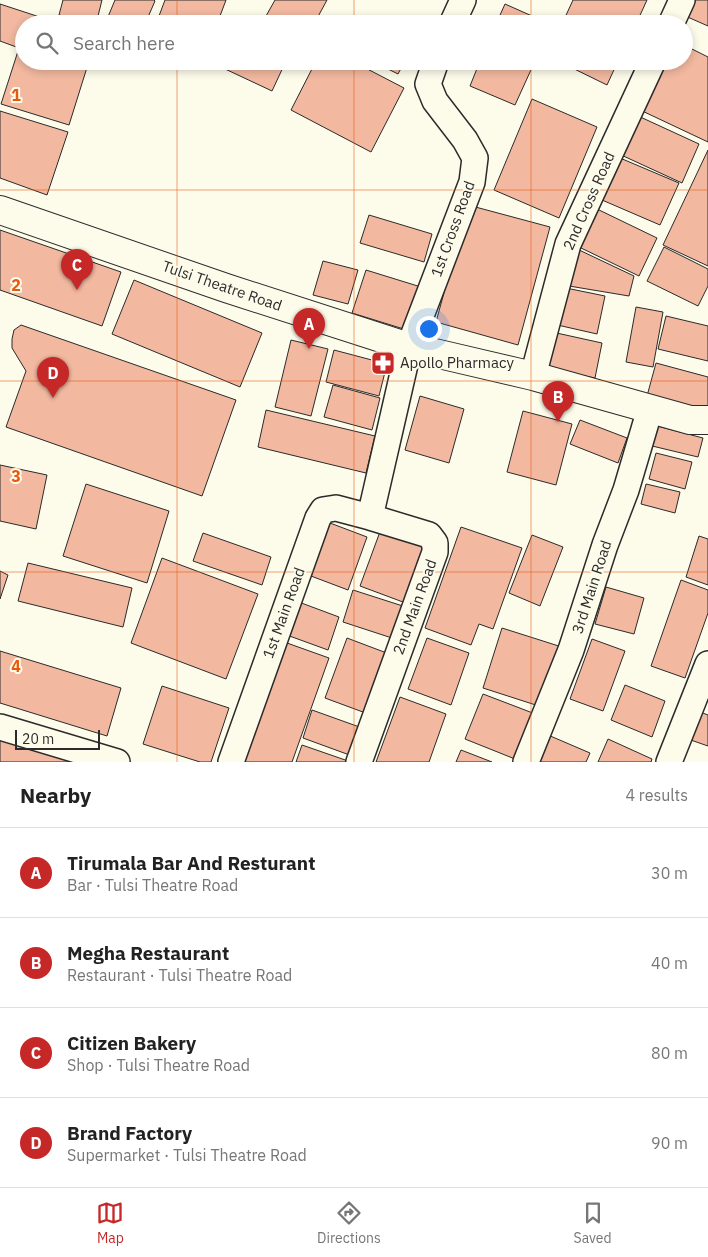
<!DOCTYPE html>
<html lang="en">
<head>
<meta charset="utf-8">
<style>
	body { margin:0; font-family:"IBM Plex Sans",sans-serif; background:#f2f2f2; color:#222 }
	.scale { position:absolute; left:15px; bottom:12px; width:85px; box-sizing:border-box; padding-left:5px; border:2px solid #2b2b2b; border-top:0; font-size:14px; line-height:18px; white-space:nowrap; color:#2b2b2b; -webkit-text-stroke:4px #fdfbea; paint-order:stroke }
	.you { position:absolute; left:428px; top:328px; width:18px; height:18px; margin:-12px; border:4px solid #fff; border-radius:50%; background:#1a73e8; box-shadow:0 0 0 8px #1a73e833 }
	.badge { display:grid; place-items:center; width:32px; height:32px; border-radius:50%; background:#c62828; color:#fff; font-size:16px; font-weight:700 }
	.pin { position:absolute; translate:-50% -41px; filter:drop-shadow(0 1px 2px #0008) }
	.pin::after { content:''; position:absolute; top:26px; width:18px; height:15px; background:inherit; clip-path:polygon(0 0,100% 0,50% 100%) }
	.list { margin:0; padding:0; list-style:none }
	h2 { display:flex; justify-content:space-between; align-items:center; height:65px; margin:0; padding:0 20px; font-size:21px }
	h2 small { font-size:16px; font-weight:400; color:#767676 }
	.list li { display:grid; grid-template-columns:32px 1fr auto; gap:15px; align-items:center; box-sizing:border-box; height:90px; padding:0 20px; border-top:1px solid #e0e0e0 }
	.list b { display:block; font-size:19px; white-space:nowrap }
	.list p { margin:0; font-size:16px; white-space:nowrap; color:#767676 }
	.list em { font-size:16px; font-style:normal; color:#767676 }
	.icon { flex:none; width:28px; height:28px; fill:none; stroke:currentColor; stroke-width:2; stroke-linecap:round; stroke-linejoin:round }
	.map { position:relative; flex:none; width:708px; height:762px; overflow:hidden }
	.search { position:absolute; background:#fff; box-shadow:0 2px 8px #0003; left:15px; right:15px; top:15px; height:55px; display:flex; align-items:center; gap:12px; box-sizing:border-box; padding:0 18px; border-radius:28px; color:#767676; font-size:19px }
	.sheet { height:425px; background:#fff }
	nav { display:flex; justify-content:space-around; align-items:center; box-sizing:border-box; height:70px; border-top:1px solid #e0e0e0; background:#fff; font-size:14px; color:#767676 }
	nav a { display:grid; justify-items:center; gap:2px }
	nav .on { color:#c62828 }
	.map>svg:first-child { display:block }
</style>
</head>
<body>
<div class="map">
<svg width="708" height="762" viewBox="0 0 708 762">
	<rect width="100%" height="100%" fill="#fdfbea"/>
	<path fill="#f2b8a0" stroke="#2b2b2b" d="M63,0H102L96,24L59,15Z
		M115,0H154L155,1L145,24H105Z
		M165,0H226L217,24H156Z
		M275,0H327L314,24H281L266,16Z
		M573,0H647L636,24H562Z
		M689,0H708V26L683,15Z
		M0,4L61,24H24V61H89L69,125L1,104L19,48L0,41Z
		M505,4L550,24H496Z
		M347,16L363,24H344Z
		M684,45L708,57V142L638,109L660,61H684Z
		M227,61H286L272,91L223,68Z
		M316,61H352L404,88L371,152L291,110Z
		M372,61H405L398,74Z
		M480,61H535L515,105L470,86Z
		M558,61H618L607,85Z
		M532,99L597,127L559,218L494,190Z
		M0,111L68,132L47,195L0,178Z
		M636,115L699,144L682,183L619,154Z
		M708,150V266L663,245Z
		M620,158L679,183L660,225L602,200Z
		M468,205L550,227L518,345L436,322Z
		M597,209L657,238L639,276L579,247Z
		M369,215L432,234L424,262L360,243Z
		M0,230L121,272L102,326L0,290Z
		M664,247L708,269V286L698,306L647,281Z
		M577,249L634,276L629,296L569,286Z
		M323,261L358,270L348,304L313,295Z
		M366,270L421,287L407,330L352,313Z
		M134,280L262,333L240,387L112,334Z
		M561,287L605,296L597,334L553,324Z
		M636,307L663,312L653,367L626,362Z
		M666,316L708,326V361L658,349Z
		M21,325L236,400L202,496L6,427L26,371L12,348V339L14,330Z
		M552,332L602,343L595,378L545,368Z
		M291,340L328,349L311,416L275,407Z
		M334,350L387,364L379,396L326,382Z
		M656,363L708,377V412L647,396Z
		M333,385L380,398L372,430L324,417Z
		M420,396L464,409L449,463L405,450Z
		M266,410L375,436L366,473L258,447Z
		M523,411L572,424L556,485L507,472Z
		M580,420L627,438L618,463L570,444Z
		M653,425L703,438L698,457L648,445Z
		M656,453L692,462L685,489L649,479Z
		M0,465L47,475L36,529L0,521Z
		M86,484L169,511L147,583L63,556Z
		M646,484L680,492L675,513L641,504Z
		M330,523L367,537L348,590L311,576Z
		M461,527L522,548L493,629L479,624L471,645L425,628Z
		M381,529L431,547L411,605L360,586Z
		M203,533L271,557L262,585L193,561Z
		M532,535L563,547L540,606L509,593Z
		M699,536L708,539V585L686,577Z
		M162,558L258,594L226,679L131,643Z
		M28,563L132,588L123,627L18,601Z
		M0,571L8,575L0,599Z
		M681,580L708,590V613L685,678L651,666Z
		M606,587L644,598L634,634L595,624Z
		M353,590L409,608L398,640L343,622Z
		M296,601L339,617L328,650L284,634Z
		M502,628L565,648L545,708L483,688Z
		M347,638L392,655L371,715L325,698Z
		M427,638L469,653L451,705L408,689Z
		M592,639L625,651L603,711L570,699Z
		M287,643L329,658L292,762H244Z
		M0,651L121,688L107,736L0,703Z
		M625,685L665,701L652,737L611,720Z
		M162,686L229,708L211,762H200L143,744Z
		M483,694L538,715L520,761L465,739Z
		M400,697L446,714L429,762H376Z
		M312,710L365,729L355,757L303,738Z
		M695,710L708,715V746L685,738Z
		M548,735L590,753L586,762H536Z
		M0,738L78,762H0Z
		M608,739L652,759L651,762H598Z
		M302,745L351,762H296Z
		M461,750L492,762H456Z"/>
	<g fill="none" stroke-linecap="round" stroke-linejoin="round">
		<g stroke="#2b2b2b" stroke-width="28">
			<path id="street" d="M452,24L463,0
				M671,24L682,0
				M533,376L568,244L653,61
				M0,727L117,762
				M231,762L318,518L323,510L336,508L370,517
				M359,762L435,552V543L429,535L370,517L409,347L472,182L475,158L465,140L435,101L428,84L436,61
				M526,762L571,650L605,545L626,490L650,409
				M669,762L708,664"/>
		</g>
		<g stroke="#2b2b2b" stroke-width="30">
			<path id="secondary" d="M0,210L226,288L409,347L533,376L690,420H708"/>
		</g>
		<use href="#street" stroke="#fdfbea" stroke-width="25"/>
		<use href="#secondary" stroke="#fdfbea" stroke-width="28"/>
	</g>
	<path fill="none" stroke="#e8590c" stroke-width="1" stroke-opacity="0.55" d="M177,0V24M354,0V24M531,0V24M177,61V762M354,61V762M531,61V762M0,190H708M0,381H708M0,572H708"/>
	<defs>
		<g id="pharmacy-square" transform="scale(1.25)"><rect x="-9" y="-9" width="18" height="18" rx="4" fill="#c62828" stroke="#fdfbea"/><path d="M-2-6h4v4h4v4h-4v4h-4v-4h-4v-4h4Z" fill="#fff"/></g>
	</defs>
	<g fill-rule="evenodd">
		<use href="#pharmacy-square" x="383" y="363"/>
	</g>
	<g text-anchor="middle" stroke-width="4" stroke-linejoin="round" paint-order="stroke">
		<g font-size="15" fill="#2b2b2b" stroke="#fdfbea">
			<text transform="translate(589 201) rotate(-66)" y="5">2nd Cross Road</text>
			<text transform="translate(453 229) rotate(-70)" y="5">1st Cross Road</text>
			<text transform="translate(222 286) rotate(19)" y="5">Tulsi Theatre Road</text>
			<text transform="translate(592 587) rotate(-72)" y="5">3rd Main Road</text>
			<text transform="translate(415 607) rotate(-70)" y="5">2nd Main Road</text>
			<text transform="translate(284 613) rotate(-70)" y="5">1st Main Road</text>
		</g>
		<g font-size="15" fill="#2b2b2b" stroke="#fdfbea" text-anchor="start">
			<text x="400" y="368">Apollo Pharmacy</text>
		</g>
	</g>
	<g font-size="16" text-anchor="middle" font-weight="bold" fill="#e8590c" stroke="#fdfbea" stroke-width="4" stroke-linejoin="round" paint-order="stroke">
		<text x="16" y="101">1</text>
		<text x="16" y="291">2</text>
		<text x="16" y="482">3</text>
		<text x="16" y="672">4</text>
	</g>
</svg>
<div class="scale">20 m</div>
<div class="you"></div>
<div class="pin badge" style="left:309px;top:349px">A</div>
<div class="pin badge" style="left:558px;top:422px">B</div>
<div class="pin badge" style="left:77px;top:290px">C</div>
<div class="pin badge" style="left:53px;top:398px">D</div>
<div class="search"><svg class="icon" aria-label="search" viewBox="0 0 24 24"><circle cx="10" cy="10" r="6"/><path d="M15 15l6 6"/></svg>Search here</div>
</div>
<section class="sheet">
<h2>Nearby<small>4 results</small></h2>
<ul class="list">
<li><span class="badge">A</span><div><b>Tirumala Bar And Resturant</b><p>Bar · Tulsi Theatre Road</p></div><em>30 m</em></li>
<li><span class="badge">B</span><div><b>Megha Restaurant</b><p>Restaurant · Tulsi Theatre Road</p></div><em>40 m</em></li>
<li><span class="badge">C</span><div><b>Citizen Bakery</b><p>Shop · Tulsi Theatre Road</p></div><em>80 m</em></li>
<li><span class="badge">D</span><div><b>Brand Factory</b><p>Supermarket · Tulsi Theatre Road</p></div><em>90 m</em></li>
</ul>
</section>
<nav>
<a class="on"><svg class="icon" aria-label="map" viewBox="0 0 24 24"><path d="M3 6l6-2 6 2 6-2v14l-6 2-6-2-6 2zM9 4v14M15 6v14"/></svg>Map</a>
<a><svg class="icon" aria-label="directions" viewBox="0 0 24 24"><path d="M12 3l9 9-9 9-9-9zM9 14v-3h6M13 9l2 2-2 2"/></svg>Directions</a>
<a><svg class="icon" aria-label="saved" viewBox="0 0 24 24"><path d="M7 4h10v16l-5-4-5 4z"/></svg>Saved</a>
</nav>
</body>
</html>
